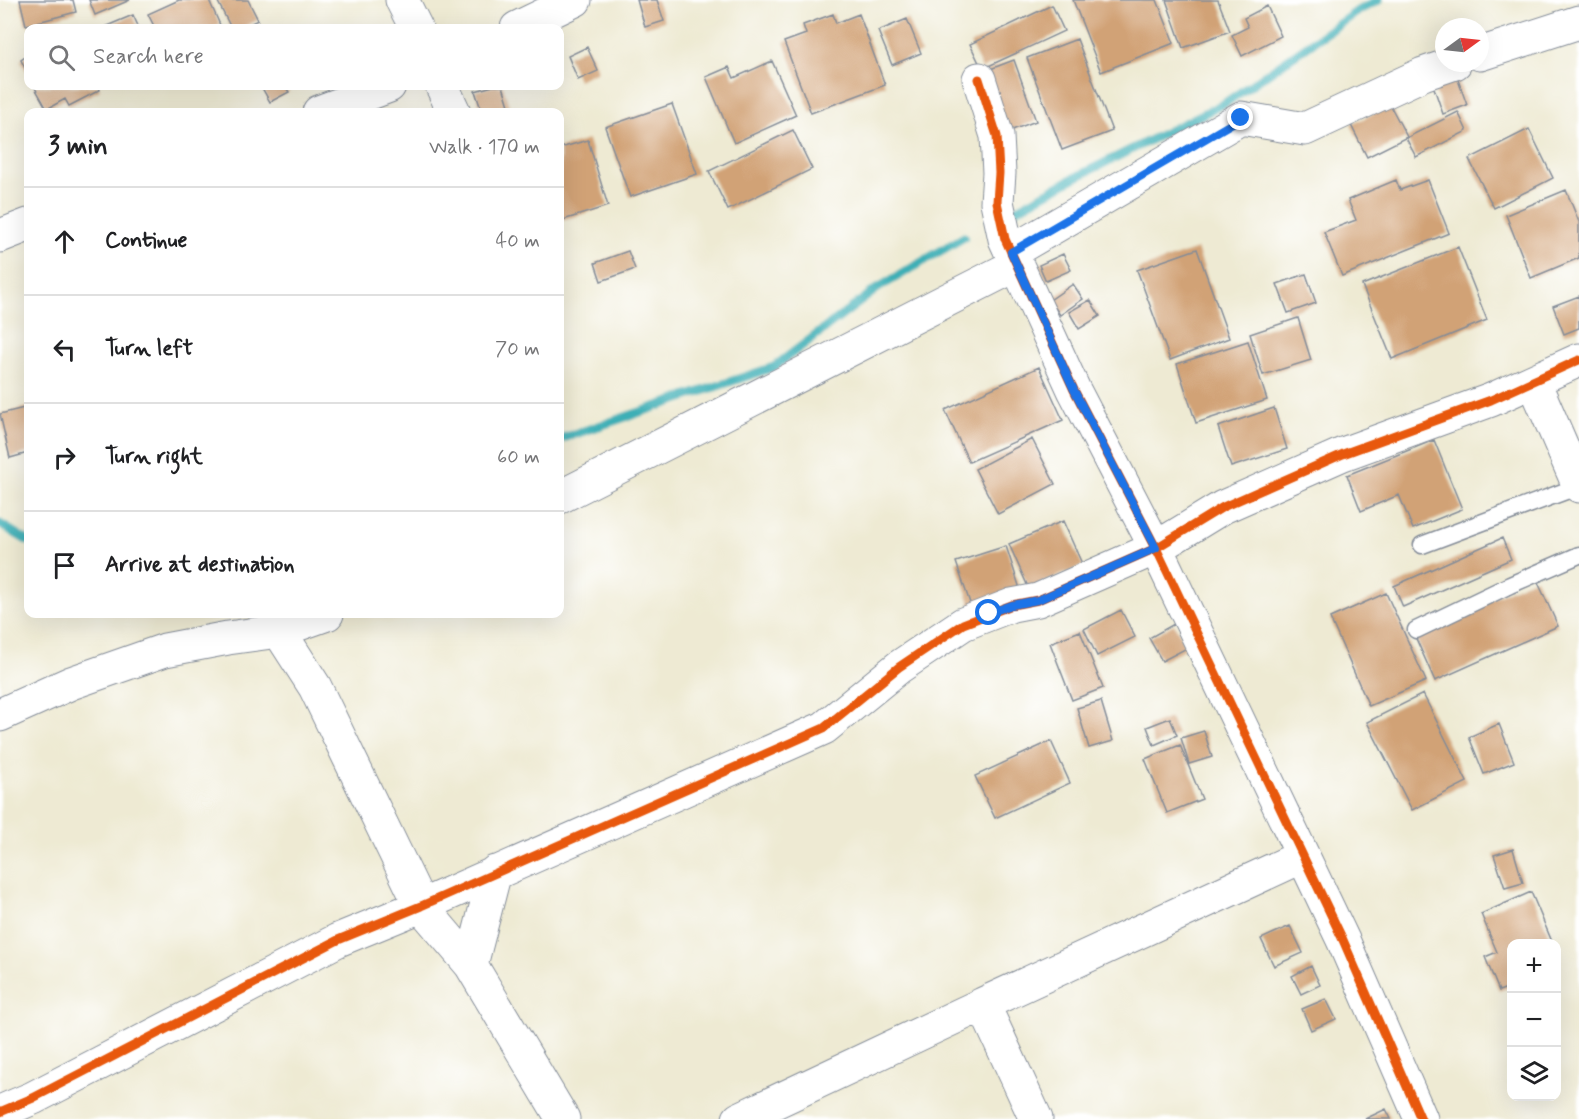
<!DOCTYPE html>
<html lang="en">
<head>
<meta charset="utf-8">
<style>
	body { margin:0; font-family:Mynerve,sans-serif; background:#f2f2f2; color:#202124 }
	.controls { position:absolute; right:18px; bottom:18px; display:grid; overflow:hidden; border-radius:12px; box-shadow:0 6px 24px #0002 }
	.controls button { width:54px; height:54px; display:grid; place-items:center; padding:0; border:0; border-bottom:2px solid #e0e0e0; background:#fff; color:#202124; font:30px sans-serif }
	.compass { position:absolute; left:1435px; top:18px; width:54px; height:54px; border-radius:50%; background:#fff; box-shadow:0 6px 24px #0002; rotate:75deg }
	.stop { position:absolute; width:18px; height:18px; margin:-14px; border:4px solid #1a73e8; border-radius:50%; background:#fff }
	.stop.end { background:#1a73e8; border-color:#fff; box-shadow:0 2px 6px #0008 }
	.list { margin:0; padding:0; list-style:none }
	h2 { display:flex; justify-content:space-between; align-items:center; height:78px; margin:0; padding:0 24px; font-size:26px }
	h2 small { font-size:20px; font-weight:400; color:#757577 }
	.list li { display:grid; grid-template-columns:39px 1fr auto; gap:18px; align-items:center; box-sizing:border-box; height:108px; padding:0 24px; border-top:2px solid #e0e0e0 }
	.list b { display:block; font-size:22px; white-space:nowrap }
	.list em { font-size:20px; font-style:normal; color:#757577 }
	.icon { flex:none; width:33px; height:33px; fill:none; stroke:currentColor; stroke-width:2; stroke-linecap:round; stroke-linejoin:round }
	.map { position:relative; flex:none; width:1579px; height:1119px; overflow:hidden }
	.search { position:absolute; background:#fff; box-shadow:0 6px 24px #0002; left:24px; top:24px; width:540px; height:66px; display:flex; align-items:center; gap:15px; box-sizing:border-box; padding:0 21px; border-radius:12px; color:#757577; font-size:22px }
	.panel { position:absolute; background:#fff; box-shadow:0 6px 24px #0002; left:24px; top:108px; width:540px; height:510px; border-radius:12px }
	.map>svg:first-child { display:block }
</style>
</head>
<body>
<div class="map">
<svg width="1579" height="1119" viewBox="0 0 1579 1119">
	<rect width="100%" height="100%" fill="#fff"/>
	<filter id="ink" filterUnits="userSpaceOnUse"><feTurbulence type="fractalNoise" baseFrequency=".0167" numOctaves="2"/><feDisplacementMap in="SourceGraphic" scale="12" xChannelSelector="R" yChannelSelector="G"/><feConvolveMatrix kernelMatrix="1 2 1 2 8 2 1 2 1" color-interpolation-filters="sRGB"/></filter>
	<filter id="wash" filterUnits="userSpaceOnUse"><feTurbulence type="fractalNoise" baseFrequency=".008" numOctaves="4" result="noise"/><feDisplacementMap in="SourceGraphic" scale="24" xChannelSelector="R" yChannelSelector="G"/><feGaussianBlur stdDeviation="1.35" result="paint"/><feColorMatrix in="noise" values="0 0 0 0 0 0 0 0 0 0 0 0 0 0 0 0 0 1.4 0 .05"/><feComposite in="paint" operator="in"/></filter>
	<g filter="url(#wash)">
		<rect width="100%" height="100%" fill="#eeead3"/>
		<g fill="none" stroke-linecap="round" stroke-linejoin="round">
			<path stroke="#3eafb6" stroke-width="9" d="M1006,215L1072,179L1225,103L1359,10L1379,0
				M560,439L774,367L878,288L964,237
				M0,524L28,541"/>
		</g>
		<g id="blocks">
			<path fill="#d1a276" d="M20,0H73L76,12L26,25Z
				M89,0H130L95,15Z
				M179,0H209L220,25L212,28H155L148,14Z
				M217,0H248L258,20L241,28H231Z
				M637,0H657L664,21L645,27Z
				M1073,0H1157L1174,43L1101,72Z
				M1166,0H1218L1230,31L1183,48Z
				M1052,5L1064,31L982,69L970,44Z
				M1267,6L1281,36L1242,56L1232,35L1248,27L1244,18Z
				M833,14L836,23L859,14L885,85L811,113L784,42L806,34L803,25Z
				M133,15L139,28H102Z
				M907,19L921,53L892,65L878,31Z
				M1077,39L1112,131L1062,150L1027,58Z
				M587,47L598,71L578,80L568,56Z
				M28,55V74L21,60Z
				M1014,60L1036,121L1007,132L985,71Z
				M772,61L796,115L734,143L706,77L729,67L734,78Z
				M1457,77L1467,105L1443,114L1433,85Z
				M34,86H98L100,90L69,106L65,99L47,109Z
				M261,86H285L289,92L270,102Z
				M493,86H503L511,112H482L475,91Z
				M672,104L697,174L630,197L605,127Z
				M1390,105L1407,137L1367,157L1351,125Z
				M1458,112L1467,131L1416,157L1406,138Z
				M1529,129L1553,178L1494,208L1469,159Z
				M793,130L812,169L728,210L709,171Z
				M588,140L608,206L560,221V148Z
				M1396,180L1400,190L1428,180L1449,233L1342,276L1324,232L1356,220L1348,200Z
				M1566,190L1579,222V258L1531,278L1506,215Z
				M1458,247L1487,320L1392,359L1362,285Z
				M1197,249L1229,338L1170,360L1137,270Z
				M628,251L635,269L601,281L595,263Z
				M1063,254L1071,270L1046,281L1039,265Z
				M1306,274L1316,303L1288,313L1277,284Z
				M1073,284L1083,299L1060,315L1050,300Z
				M1579,296V328L1564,334L1553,306Z
				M1090,300L1100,316L1079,329L1069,312Z
				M1298,318L1311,360L1263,375L1250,334Z
				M1248,341L1267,400L1196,423L1177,364Z
				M1039,367L1063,420L969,462L945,410Z
				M28,407V453L10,458L0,414Z
				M1274,408L1287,449L1231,467L1218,427Z
				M1032,439L1055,484L998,514L975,469Z
				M1434,440L1462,509L1413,529L1399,495L1361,511L1347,475Z
				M1063,521L1083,566L1029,589L1009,544Z
				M1502,538L1511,559L1403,607L1394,586Z
				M1006,546L1021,592L972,609L956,562Z
				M1536,578L1558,626L1435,681L1414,634Z
				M1386,593L1426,681L1369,706L1330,618Z
				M1121,610L1135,637L1097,656L1084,629Z
				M1174,624L1187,648L1162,661L1149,638Z
				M1080,631L1103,688L1072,700L1050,643Z
				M1423,694L1467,782L1412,810L1367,722Z
				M1101,701L1113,741L1089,748L1077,708Z
				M1170,718L1177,735L1154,745L1147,727Z
				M1499,724L1514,762L1484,774L1469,737Z
				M1204,731L1212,757L1189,764L1181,738Z
				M1051,741L1070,783L995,818L975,776Z
				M1180,745L1202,799L1167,813L1145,759Z
				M1513,849L1523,883L1505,888L1494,855Z
				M1531,892L1553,944H1512V986L1499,991L1485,957L1497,952L1481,914Z
				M1290,926L1303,953L1274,966L1261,939Z
				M1311,966L1320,985L1301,994L1292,976Z
				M1326,999L1336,1019L1311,1030L1302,1009Z
				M1386,1109L1391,1119H1365Z"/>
		</g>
	</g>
	<g filter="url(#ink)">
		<use href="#blocks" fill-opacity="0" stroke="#848c98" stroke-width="1.5"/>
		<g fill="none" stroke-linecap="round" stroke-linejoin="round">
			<g stroke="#848c98" stroke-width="19">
				<path id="service" d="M1422,545L1579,486
					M1416,630L1510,585L1579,555"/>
			</g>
			<g stroke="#848c98" stroke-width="35">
				<path id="minor" d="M402,0L416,28
					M517,28L575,0
					M1480,54L1579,22
					M442,86L454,112
					M319,112L389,86
					M0,236L28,225
					M1011,252L1241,118L1305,129L1423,74L1455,63
					M1534,382L1579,486
					M560,497L1016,265
					M279,631L315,687L421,906L471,965L563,1119
					M0,715L71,683L165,650L228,638L279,631L327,614
					M471,965L495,872
					M983,1004L1303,856
					M0,1112L33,1098L338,940L421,906L824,728L899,667L963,624L1012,605L1038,600L1156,548L1074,390L1005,239L997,202L999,173L997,136L979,79
					M739,1119L983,1004L1036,1119
					M1421,1119L1343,940L1156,548L1223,507L1343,454L1491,400L1579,360"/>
			</g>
			<use href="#service" stroke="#fff" stroke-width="16"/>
			<use href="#minor" stroke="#fff" stroke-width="33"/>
			<g stroke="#fff" stroke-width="13">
				<path id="cycleway" d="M0,1112L33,1098L338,940L421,906L824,728L899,667L963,624L1012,605L1038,600L1156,548L1074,390L1005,239L997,202L999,173L997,136L979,79
					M1421,1119L1343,940L1156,548L1223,507L1343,454L1491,400L1579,360"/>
			</g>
			<use href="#cycleway" stroke="#e8590c" stroke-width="9"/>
		</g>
	</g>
	<g fill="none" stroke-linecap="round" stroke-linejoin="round" filter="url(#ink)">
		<path stroke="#1a73e8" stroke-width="8" d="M989,613L1012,605L1038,600L1156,548L1074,390L1011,252L1241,118"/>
	</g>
</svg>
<div class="controls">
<button>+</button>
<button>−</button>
<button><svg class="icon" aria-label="layers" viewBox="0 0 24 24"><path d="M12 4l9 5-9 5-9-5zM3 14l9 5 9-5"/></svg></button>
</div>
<svg class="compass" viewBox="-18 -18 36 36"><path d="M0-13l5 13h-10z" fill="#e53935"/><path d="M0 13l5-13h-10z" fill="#757577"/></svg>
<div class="stop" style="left:989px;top:613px"></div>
<div class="stop end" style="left:1241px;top:118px"></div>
<div class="search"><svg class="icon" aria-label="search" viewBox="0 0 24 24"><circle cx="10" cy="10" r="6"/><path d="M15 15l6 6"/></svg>Search here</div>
<section class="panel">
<h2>3 min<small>Walk · 170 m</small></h2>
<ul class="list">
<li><svg class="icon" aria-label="ahead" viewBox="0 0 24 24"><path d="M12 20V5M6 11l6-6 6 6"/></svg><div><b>Continue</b></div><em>40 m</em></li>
<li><svg class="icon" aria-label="left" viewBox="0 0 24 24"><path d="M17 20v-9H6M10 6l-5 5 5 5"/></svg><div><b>Turn left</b></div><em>70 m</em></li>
<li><svg class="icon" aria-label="right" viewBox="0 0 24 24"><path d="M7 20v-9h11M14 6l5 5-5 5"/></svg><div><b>Turn right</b></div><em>60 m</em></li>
<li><svg class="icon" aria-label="arrive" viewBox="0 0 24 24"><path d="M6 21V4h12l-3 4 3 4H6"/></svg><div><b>Arrive at destination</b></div></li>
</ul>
</section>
</div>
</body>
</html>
